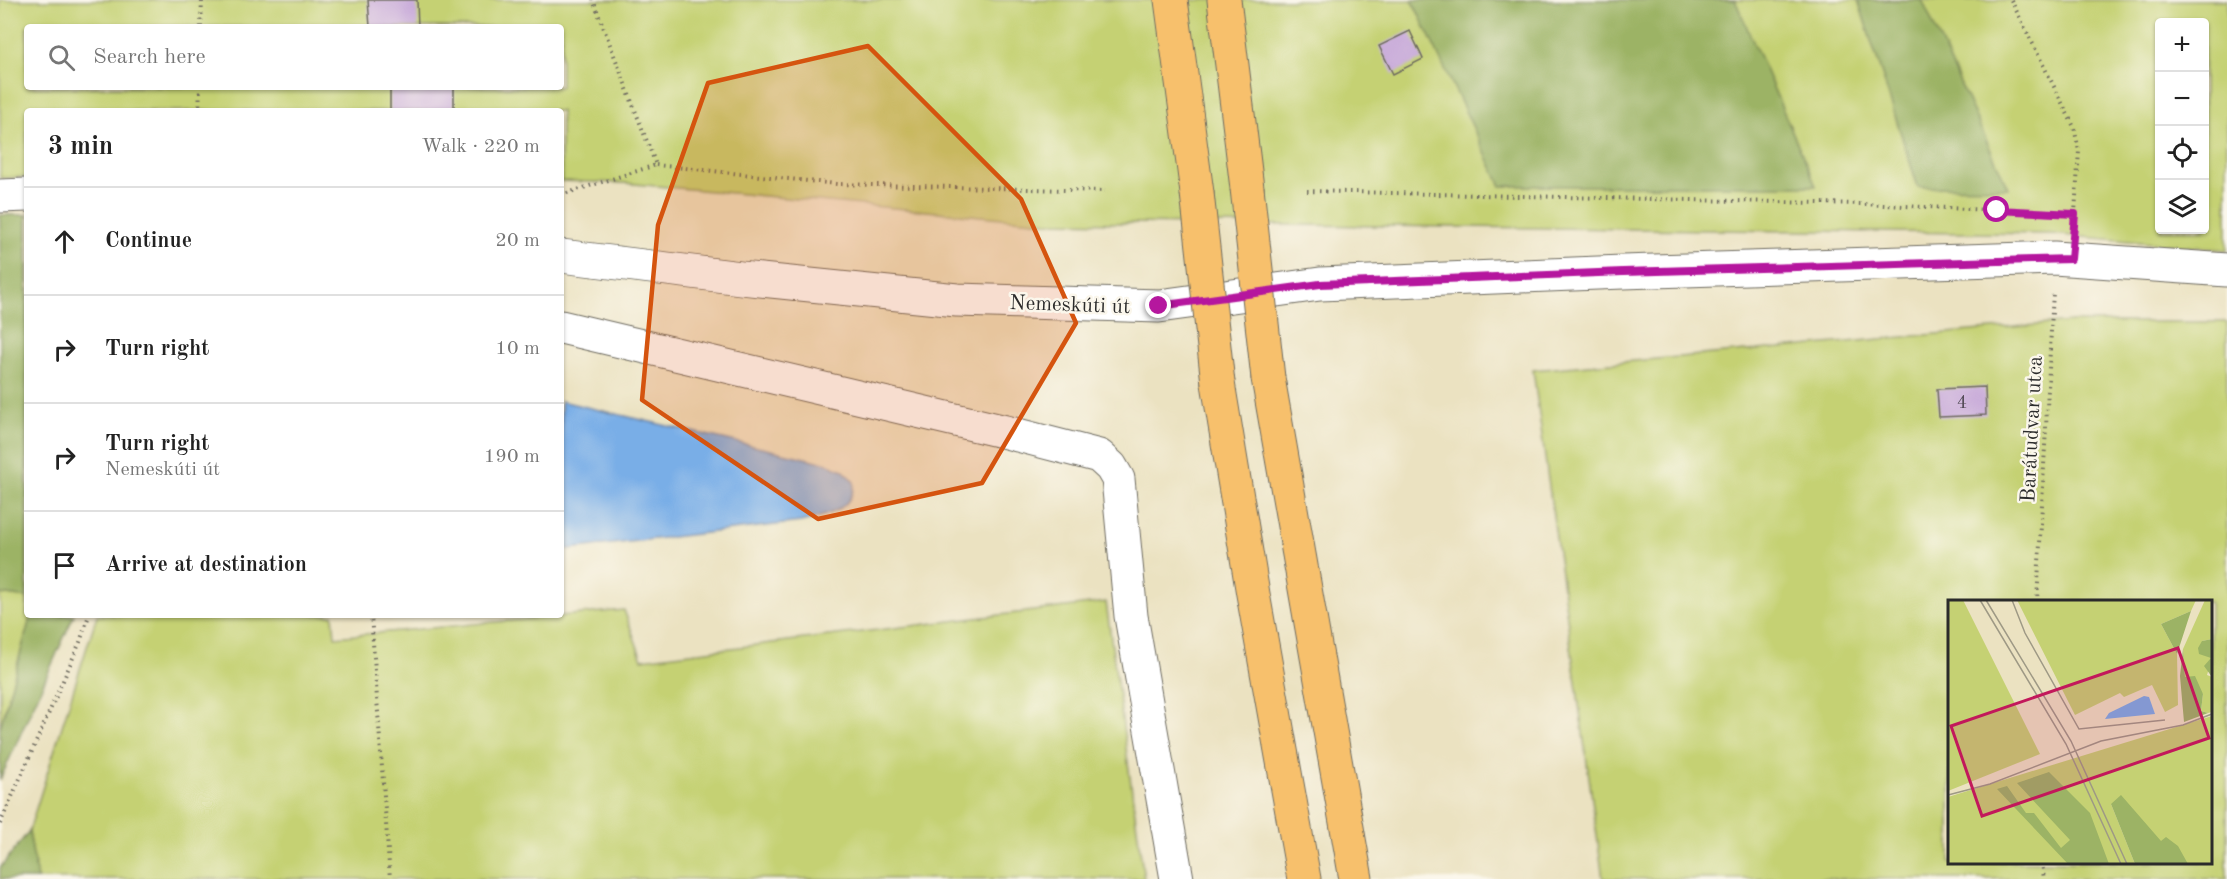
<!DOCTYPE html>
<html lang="en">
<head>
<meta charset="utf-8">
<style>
	body { margin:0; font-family:"Old Standard TT",serif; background:#f6f6f6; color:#222 }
	.controls { position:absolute; right:18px; top:18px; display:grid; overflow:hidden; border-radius:6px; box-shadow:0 2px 4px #0004 }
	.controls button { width:54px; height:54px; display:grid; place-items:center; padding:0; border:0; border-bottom:2px solid #e0e0e0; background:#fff; color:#222; font:30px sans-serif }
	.stop { position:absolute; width:18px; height:18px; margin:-14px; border:4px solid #b5179e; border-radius:50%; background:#fff }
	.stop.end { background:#b5179e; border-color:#fff; box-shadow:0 2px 6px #0008 }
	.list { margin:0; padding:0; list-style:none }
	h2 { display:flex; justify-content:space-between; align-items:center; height:78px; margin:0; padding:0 24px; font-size:26px }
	h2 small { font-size:20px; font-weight:400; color:#767676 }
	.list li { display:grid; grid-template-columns:39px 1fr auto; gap:18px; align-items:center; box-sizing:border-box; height:108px; padding:0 24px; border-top:2px solid #e0e0e0 }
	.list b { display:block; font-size:22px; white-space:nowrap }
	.list p { margin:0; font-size:20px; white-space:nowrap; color:#767676 }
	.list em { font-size:20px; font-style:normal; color:#767676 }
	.icon { flex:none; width:33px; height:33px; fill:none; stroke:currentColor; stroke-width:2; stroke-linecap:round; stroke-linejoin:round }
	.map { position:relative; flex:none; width:2227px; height:879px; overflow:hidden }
	.search { position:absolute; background:#fff; box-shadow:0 2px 4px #0004; left:24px; top:24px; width:540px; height:66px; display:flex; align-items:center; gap:15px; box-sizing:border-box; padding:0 21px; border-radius:6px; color:#767676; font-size:22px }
	.panel { position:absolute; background:#fff; box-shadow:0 2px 4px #0004; left:24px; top:108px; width:540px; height:510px; border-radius:6px }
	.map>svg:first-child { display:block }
</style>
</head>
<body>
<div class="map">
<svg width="2227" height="879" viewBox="0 0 2227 879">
	<rect width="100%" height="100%" fill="#fbf7ec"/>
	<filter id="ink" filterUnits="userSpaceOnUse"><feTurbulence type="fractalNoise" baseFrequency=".0167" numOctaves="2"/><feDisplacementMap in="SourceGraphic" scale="12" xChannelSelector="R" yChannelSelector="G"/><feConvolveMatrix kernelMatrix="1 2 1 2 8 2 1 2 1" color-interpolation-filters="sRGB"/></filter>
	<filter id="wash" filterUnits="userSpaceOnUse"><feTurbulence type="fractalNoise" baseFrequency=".008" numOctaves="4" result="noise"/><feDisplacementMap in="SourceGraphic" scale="24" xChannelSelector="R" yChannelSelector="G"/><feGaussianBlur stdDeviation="1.35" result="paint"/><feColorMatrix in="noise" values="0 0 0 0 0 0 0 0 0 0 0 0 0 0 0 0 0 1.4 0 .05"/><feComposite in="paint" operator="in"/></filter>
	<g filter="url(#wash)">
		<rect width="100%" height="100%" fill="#ebe2c1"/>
		<path fill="#c5d173" stroke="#787e4f" stroke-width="1.5" fill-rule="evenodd" d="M0,0H2227V250L2051,234L1045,222L624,183L561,181V111H27V177L0,178ZM2160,22H2204V230H2160ZM27,27H561V87H27Z
			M2071,322H2227V879H1603L1533,370ZM1950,602H2210V862H1950Z
			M0,594L27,598V615H31L0,728Z
			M1106,602L1144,879H37L29,831L97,615H333L335,637L624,610L642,659Z"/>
		<path fill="#9cb365" stroke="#646f48" stroke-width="1.5" d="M1412,0H1735L1816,186H1501Z
			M1858,0H1922L2008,188L1918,187Z
			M0,215H27V598L0,594Z
			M31,615H74L0,780V728Z
			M29,831L37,879H0V868Z"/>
		<path fill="#79aee7" stroke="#526c89" stroke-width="1.5" d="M561,401L826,463L843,470L854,482C854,511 824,516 801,522L561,550Z"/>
		<g id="blocks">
			<path fill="#caaeda" d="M368,0H417L418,27H370Z
				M1410,31L1423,59L1393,74L1379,46Z
				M390,87H454V111H390Z
				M1985,387L1986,415L1939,417L1937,389Z"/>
		</g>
	</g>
	<g filter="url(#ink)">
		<use href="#blocks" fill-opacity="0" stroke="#6e6b60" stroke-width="1.5"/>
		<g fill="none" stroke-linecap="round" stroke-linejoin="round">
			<g stroke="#6e6b60" stroke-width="35">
				<path id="minor" d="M0,196L27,195
					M561,256L741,278L957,300L1159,306L1320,284L1623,272L2054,258L2227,270
					M561,327L1006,432L1099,456L1111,467L1118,479L1131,616L1177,879"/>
			</g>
			<g stroke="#6e6b60" stroke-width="35">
				<path id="trunk" d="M1171,0L1197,193
					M1224,0L1247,188
					M1268,378L1356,879
					M1218,383L1253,594L1304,879"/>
			</g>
			<path stroke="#6e6b60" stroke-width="4" stroke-dasharray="1.5 4.5" stroke-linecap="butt" d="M2011,0L2074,127L2079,151L2074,228
				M201,27L202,0
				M199,111L200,87
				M656,165L837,184L1105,191
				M1307,191L1862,204L2075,214
				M561,195L656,165L593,0
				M2037,602L2053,291
				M371,615L390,879
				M0,824L80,642L89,615
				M2042,862L2044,879"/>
			<use href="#minor" stroke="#fff" stroke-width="33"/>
			<use href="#trunk" stroke="#f7c06c" stroke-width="33"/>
			<g stroke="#6e6b60" stroke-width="35" stroke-linecap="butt">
				<path id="trunk-bridge" d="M1247,188L1268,378
					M1197,193L1218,383"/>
			</g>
			<use href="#trunk-bridge" stroke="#f7c06c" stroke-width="33"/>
		</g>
	</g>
	<g fill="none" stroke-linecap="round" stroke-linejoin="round" filter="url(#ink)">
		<path stroke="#b5179e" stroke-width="8" d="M1159,306L1320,284L1623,272L2071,259L2075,214L1997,210"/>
	</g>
	<path fill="#d5540f" fill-opacity="0.2" stroke="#d5540f" stroke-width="4.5" stroke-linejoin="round" d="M868,46L1021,199L1076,323L982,483L818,519L642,400L658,225L708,83Z"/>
	<g text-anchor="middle" stroke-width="5" stroke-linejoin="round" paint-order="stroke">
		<g font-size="18" fill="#534c57">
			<text x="1962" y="408">4</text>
		</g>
		<g font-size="21" fill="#2b2b2b" stroke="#fbf7ec">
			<text transform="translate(1070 304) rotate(2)" y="7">Nemeskúti út</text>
			<text transform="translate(2031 429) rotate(-87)" y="7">Barátudvar utca</text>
		</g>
	</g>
	<g transform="translate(1948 600)">
		<rect width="264" height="264" fill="#ebe2c1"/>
		<path d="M0,0H15L92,154L0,191ZM69,0H248L243,11L213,24L229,54L230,105L217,112L204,85L176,97L172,93L127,115ZM257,0H264V39L254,41L264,58L259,75L264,77V112L260,113L253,111L255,94L237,78L235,49ZM264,116V264H240L163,204L187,264H0V197Z" fill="#c5d173"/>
		<path d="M243,11L229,54L213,24ZM264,39V77L256,66L263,58L251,54L250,48L254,41ZM235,49L237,77L247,76L255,94L253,111L260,113L236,122L232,76ZM101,172L142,213L161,264H120L49,189L59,186L78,213H86L113,248L122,240L69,183ZM173,195L213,241L218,237L230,246L240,264H187L163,204Z" fill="#9cb365"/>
		<path d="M196,96L201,97L207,114L157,119L161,113Z" fill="#79aee7"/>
		<path fill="none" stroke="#9e9985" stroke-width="1.5" d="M32,0L118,144L173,264M38,0L123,141L179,264M64,0L77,33L131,129L217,120M0,195L42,184L153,141L235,125L264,114"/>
		<path fill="#c2185b" fill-opacity="0.15" stroke="#c2185b" stroke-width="3" d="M230,48L261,138L34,216L3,126Z"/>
		<rect width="264" height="264" fill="none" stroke="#2b2b2b" stroke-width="3"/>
	</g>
</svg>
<div class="controls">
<button>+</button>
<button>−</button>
<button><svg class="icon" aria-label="locate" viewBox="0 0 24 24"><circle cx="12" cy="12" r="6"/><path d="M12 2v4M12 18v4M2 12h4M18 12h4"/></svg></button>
<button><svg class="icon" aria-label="layers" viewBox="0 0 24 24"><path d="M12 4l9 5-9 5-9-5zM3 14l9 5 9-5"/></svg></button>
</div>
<div class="stop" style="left:1997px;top:210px"></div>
<div class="stop end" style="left:1159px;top:306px"></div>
<div class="search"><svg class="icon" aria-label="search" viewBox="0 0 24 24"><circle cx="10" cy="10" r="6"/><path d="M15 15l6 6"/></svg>Search here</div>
<section class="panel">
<h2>3 min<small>Walk · 220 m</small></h2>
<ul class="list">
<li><svg class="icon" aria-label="ahead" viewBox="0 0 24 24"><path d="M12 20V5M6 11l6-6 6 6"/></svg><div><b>Continue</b></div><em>20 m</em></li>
<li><svg class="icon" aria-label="right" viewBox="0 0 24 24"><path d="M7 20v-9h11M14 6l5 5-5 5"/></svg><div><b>Turn right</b></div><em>10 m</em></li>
<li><svg class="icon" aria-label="right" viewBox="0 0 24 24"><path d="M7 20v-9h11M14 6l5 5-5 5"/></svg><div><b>Turn right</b><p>Nemeskúti út</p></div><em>190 m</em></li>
<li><svg class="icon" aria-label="arrive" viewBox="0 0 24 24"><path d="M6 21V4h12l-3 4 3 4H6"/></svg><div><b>Arrive at destination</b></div></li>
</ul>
</section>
</div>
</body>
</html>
